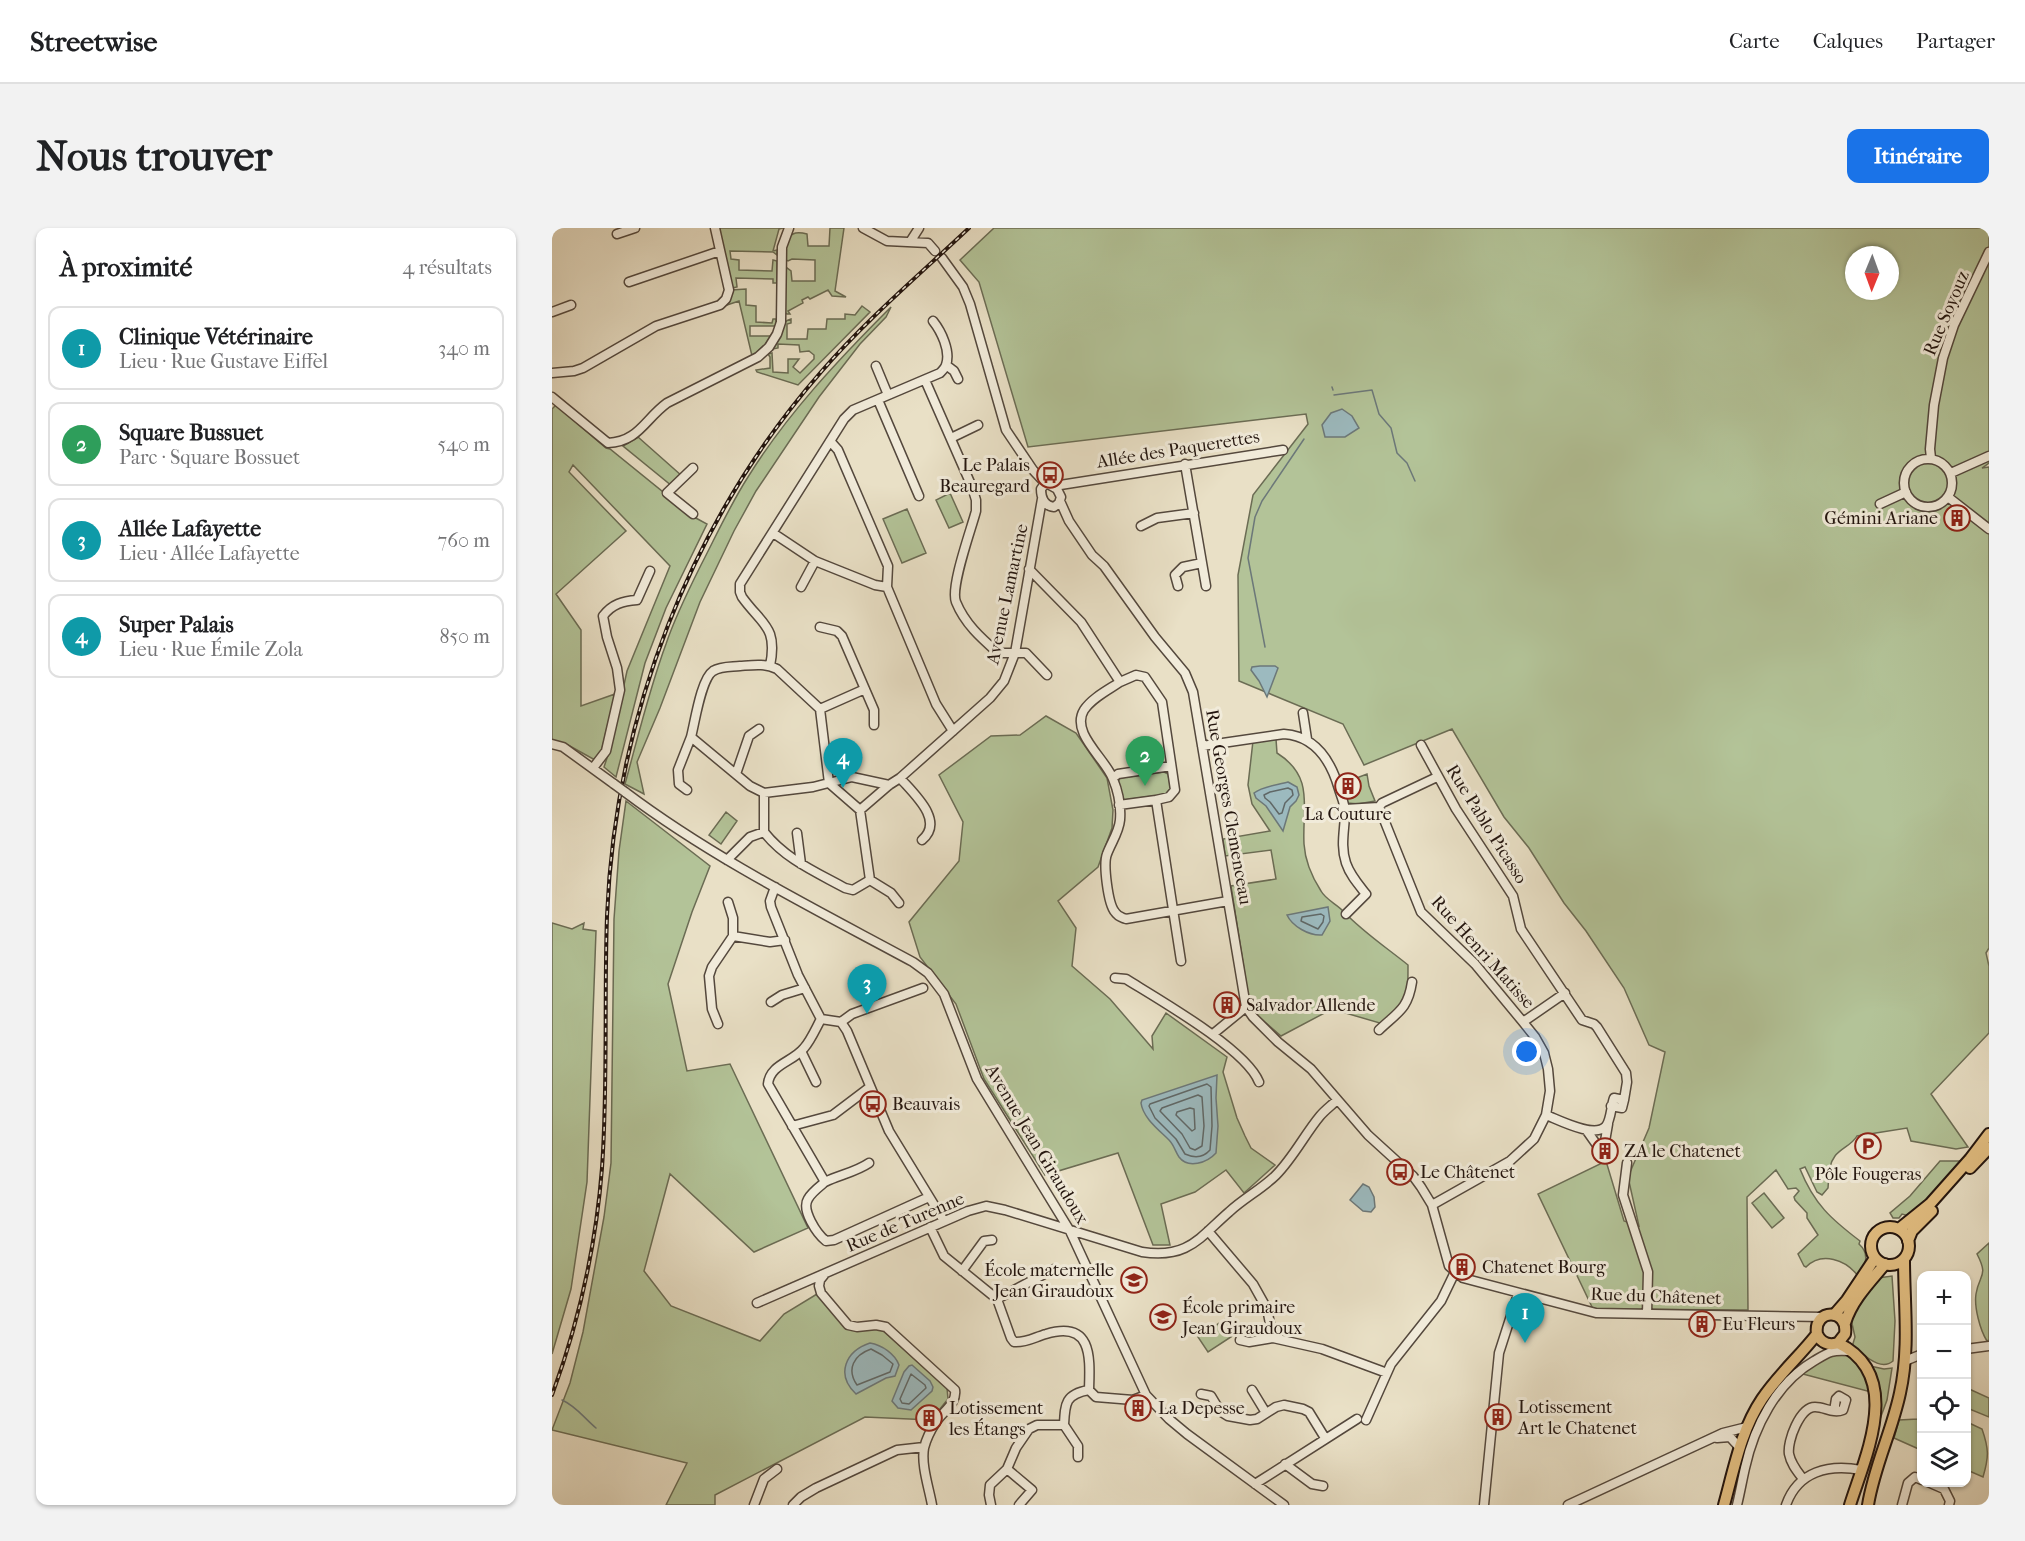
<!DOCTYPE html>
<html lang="fr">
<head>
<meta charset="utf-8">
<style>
	body { margin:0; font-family:"IM FELL French Canon",serif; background:#f2f2f2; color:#202124 }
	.controls { position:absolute; right:18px; bottom:18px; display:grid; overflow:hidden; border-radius:12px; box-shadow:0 2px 4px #0004 }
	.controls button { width:54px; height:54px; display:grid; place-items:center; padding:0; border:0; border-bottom:2px solid #e0e0e0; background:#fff; color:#202124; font:30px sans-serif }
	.compass { position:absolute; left:1293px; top:18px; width:54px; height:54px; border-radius:50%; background:#fff; box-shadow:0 2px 4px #0004; rotate:181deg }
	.you { position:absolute; left:975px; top:824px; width:21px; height:21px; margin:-15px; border:4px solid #fff; border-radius:50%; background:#1a73e8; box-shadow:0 0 0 9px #1a73e833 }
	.badge { display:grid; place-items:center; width:39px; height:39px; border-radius:50%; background:#1a73e8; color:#fff; font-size:20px; font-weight:700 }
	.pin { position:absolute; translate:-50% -50px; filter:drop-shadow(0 2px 3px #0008) }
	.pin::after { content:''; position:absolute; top:32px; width:21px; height:18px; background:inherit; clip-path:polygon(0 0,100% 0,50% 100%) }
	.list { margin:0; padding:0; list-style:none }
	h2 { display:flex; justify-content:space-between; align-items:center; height:78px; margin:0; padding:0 24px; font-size:26px }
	h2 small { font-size:20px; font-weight:400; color:#757577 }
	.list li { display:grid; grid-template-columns:39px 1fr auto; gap:18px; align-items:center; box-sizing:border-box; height:84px; margin:0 12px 12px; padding:0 12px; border:2px solid #e0e0e0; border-radius:12px }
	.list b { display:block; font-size:22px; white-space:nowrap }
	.list p { margin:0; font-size:20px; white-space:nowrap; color:#757577 }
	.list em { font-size:20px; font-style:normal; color:#757577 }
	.icon { flex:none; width:33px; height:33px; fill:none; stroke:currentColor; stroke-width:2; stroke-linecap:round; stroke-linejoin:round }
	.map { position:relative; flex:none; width:1437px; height:1277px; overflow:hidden; border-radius:12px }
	header { display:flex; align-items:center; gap:36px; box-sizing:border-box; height:84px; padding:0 30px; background:#fff; border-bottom:2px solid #e0e0e0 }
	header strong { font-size:28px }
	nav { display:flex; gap:33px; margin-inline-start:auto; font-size:21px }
	.intro { display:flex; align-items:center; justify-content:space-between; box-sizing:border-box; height:144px; padding:0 36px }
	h1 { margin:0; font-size:42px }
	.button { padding:15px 27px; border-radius:12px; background:#1a73e8; color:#fff; font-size:21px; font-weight:700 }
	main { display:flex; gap:36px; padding:0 36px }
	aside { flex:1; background:#fff; border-radius:12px; box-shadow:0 2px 4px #0004 }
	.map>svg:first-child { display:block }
</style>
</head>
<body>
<header>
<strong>Streetwise</strong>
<nav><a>Carte</a><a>Calques</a><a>Partager</a></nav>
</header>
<div class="intro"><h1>Nous trouver</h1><a class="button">Itinéraire</a></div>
<main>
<aside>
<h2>À proximité<small>4 résultats</small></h2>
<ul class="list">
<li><span class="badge" style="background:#0f9aa8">1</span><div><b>Clinique Vétérinaire</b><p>Lieu · Rue Gustave Eiffel</p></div><em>340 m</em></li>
<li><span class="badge" style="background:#2e9e5b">2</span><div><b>Square Bussuet</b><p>Parc · Square Bossuet</p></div><em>540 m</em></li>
<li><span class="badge" style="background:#0f9aa8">3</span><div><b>Allée Lafayette</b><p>Lieu · Allée Lafayette</p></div><em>760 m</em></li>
<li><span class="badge" style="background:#0f9aa8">4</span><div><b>Super Palais</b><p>Lieu · Rue Émile Zola</p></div><em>850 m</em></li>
</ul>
</aside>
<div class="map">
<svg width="1437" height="1277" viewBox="0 0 1437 1277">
	<rect width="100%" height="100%" fill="#e9e0c6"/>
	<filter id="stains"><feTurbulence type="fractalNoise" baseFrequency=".00333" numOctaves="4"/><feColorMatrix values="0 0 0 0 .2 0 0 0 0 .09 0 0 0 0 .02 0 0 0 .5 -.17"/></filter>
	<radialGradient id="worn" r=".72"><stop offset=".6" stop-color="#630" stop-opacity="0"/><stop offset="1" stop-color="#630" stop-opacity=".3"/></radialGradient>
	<path fill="#b3c398" stroke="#6b6c54" stroke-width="1.5" fill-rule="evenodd" d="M165,0H231L227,1L221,23L225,22V27L221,24L178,23L179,31L187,32V42L220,43L221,32L225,33V55H221V51L184,50L185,59L180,60Z
		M278,0H292L283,63L294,69L280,68L276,62L258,71L256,69L250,72L251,75L236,83L238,86H235L231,84L232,42L235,40L239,43L240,53H263V32L240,31L236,33L233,31C234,15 234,0 255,6L256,18H277Z
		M442,0H1437V235L1430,240L1437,239V720L1434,725L1437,738V805L1379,866L1416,919L1404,921L1359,913L1355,900L1305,908C1300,917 1289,920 1283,928C1276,937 1277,949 1276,960L1270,967L1265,964L1253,939L1248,941C1262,976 1279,991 1308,1013L1307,1016C1318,1026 1314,1037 1306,1048C1294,1032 1270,1023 1254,1039L1252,1038L1246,1026L1266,1007L1255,990V985L1243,972L1242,969L1247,963L1244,960L1236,961L1224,942L1195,969L1196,1082L1041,1081L986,966L1054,933L1072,993L1087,998L1076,949L1097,900L1113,824L1097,817L1072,760L1034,703L1012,675L977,620L952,589L900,501L812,537L791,496L687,453L686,347L701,267L756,196L754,186L476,219L427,54L408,32ZM1302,27H1338V63H1302Z
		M194,61V77L204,78V94L220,95L221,91H224V98H198V108H219L213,117L200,128L187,73L166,80L179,62Z
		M310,78L318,84L246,157L205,144L204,142L218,140V129L216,126L220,125L221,144L236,145V131H247L241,139L248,145L262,131V127L257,123L248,124L247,117L226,116V120L221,121L220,119C223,115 227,111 229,106C232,99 230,93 239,91V95L235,96V111H255L256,101H274L275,91H293V86L303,87Z
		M339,79L334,89L308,116L267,169L204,263L182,303L148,374L108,480L85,534L92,566L73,556C86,509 97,462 114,416C123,389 136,363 149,337C164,308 178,277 196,249C235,186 287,131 339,79Z
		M4,177L54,220L58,221L142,289L155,296L114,380L93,435L64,549L52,539L58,521L75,443L118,338L21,237L17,244L74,303L4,366L29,402V478L63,466L49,525L43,532L16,517L0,512V181Z
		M86,209L130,248L120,258L71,218Z
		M398,265L411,294L397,300L384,272Z
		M355,281L374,325L350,335L331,291Z
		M494,488L524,505L555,550L561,582L560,600L546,639L506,673L524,700L520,738L558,771L601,821L600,808L614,785L675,829L671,844L685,890L693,908L699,920L723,937L692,965L674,942L643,964L609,976L618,1017H601L566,925L493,947L432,851L404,776L368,729L357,694L407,633L411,594L387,547L439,508L468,507Z
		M724,511L725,525C763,549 750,579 752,616C753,632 760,649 769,663C774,672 785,676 792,684C811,704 835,720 856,737C856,773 856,770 831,796L780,781L729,808L706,788L697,773L679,658L724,651L719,622L673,628L671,611L718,603L700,576L696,557L701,513Z
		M612,544L616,546L619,562L615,566L572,572L568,569L566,554L568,550Z
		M815,546L817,558L823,573L806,576L796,575L793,569L797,568L794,554Z
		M74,573L158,638L140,684L116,756L135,843L178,836L256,1000L202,1024L118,946L92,1043L119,1078L208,1113L232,1086L265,1066L306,1102L329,1101L395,1160L396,1171L379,1192L313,1189L163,1267V1277H114L135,1235L0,1202L18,1155L31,1104L52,989L59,935L62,691L67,623Z
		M174,584L185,593L169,616L157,607Z
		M0,695L20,701L32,695L31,701L44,703L35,954L19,1061L0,1126Z
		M1388,933H1410L1381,969L1357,988L1350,986L1347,990H1341L1338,985L1358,968Z
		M1212,965L1232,990L1220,1000L1200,975Z
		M1437,1015V1112L1435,1113C1428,1102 1422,1079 1424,1066C1427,1046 1437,1049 1425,1026Z
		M1340,1048L1343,1093L1341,1133C1328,1144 1312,1126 1300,1119L1303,1109L1299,1091L1302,1083L1326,1050Z
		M675,1090L685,1105L656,1124L646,1109Z
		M1283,1124L1299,1126L1315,1148L1319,1164L1247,1145Z
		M1318,1138L1332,1141L1340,1140L1335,1172L1321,1210Z
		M1415,1160L1437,1170V1189L1415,1180Z
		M1368,1187H1370L1369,1222L1342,1210L1347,1192L1366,1191Z
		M1415,1194L1430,1201C1437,1221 1437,1229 1431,1249L1415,1242Z"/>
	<path fill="#9cbabf" stroke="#6c7879" stroke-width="1.5" d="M790,181L800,188L807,200L793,209H773L770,197L779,185Z
		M708,438H723L726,440L715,469L707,453L699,442L700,439Z
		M736,554L745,559L747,567L744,573L738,579L731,603L714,578L704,570L702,565C711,558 725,557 736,554Z
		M776,679L778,693L770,707C757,708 740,698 735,687Z
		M665,847L664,870L666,898L664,925C655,935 636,941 627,929C623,923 622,917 617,912C607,902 591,890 589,875L590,872Z
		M811,956L817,959L822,969L823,979L819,984L811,983L798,972Z
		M318,1115C330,1117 343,1126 347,1137L343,1148L334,1150L304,1166C283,1146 294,1123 318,1115Z
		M360,1137L378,1153L381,1159L380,1163L359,1182L346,1180L340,1173L352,1144L357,1138Z"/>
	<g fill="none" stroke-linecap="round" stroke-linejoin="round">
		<path stroke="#606867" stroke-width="1.5" d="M736,560L740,562L741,567L733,575L730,585L727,586L718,574L713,570L712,567L718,564Z
			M769,686L772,688L771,694L766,701L749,693L750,689Z
			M655,856L659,859L660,898L658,922C651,930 642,930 633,926L624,911L603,890L597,878L598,876Z
			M646,867L650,869L652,898L650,918L643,922L638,920L630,906L608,883L610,880Z
			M638,880L642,881L643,901L640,903L624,887L625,884Z
			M319,1121L330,1127L341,1136L338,1144L305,1157C294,1141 302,1127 319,1121Z
			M359,1146L373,1157L374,1160L357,1176L350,1175L348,1171Z"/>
		<path stroke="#6c7879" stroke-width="1.5" d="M780,159L781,162
			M782,167L820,162L827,186L839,200L845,225L855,235L863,253
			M713,419L696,330L703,289L710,273L752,211
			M10,1172C24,1178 32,1190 44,1200"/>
		<g stroke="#54483d" stroke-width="11">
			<path id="minor" d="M311,0L335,13L376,15L383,23
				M65,6L83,0
				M358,14L367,0
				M390,30L411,59L418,76L454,202L481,242L494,256
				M77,54L168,23
				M0,84L19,77
				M394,137L402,143L406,151
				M324,138L336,167
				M0,145L22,143L31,140L104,98L168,77L174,71L177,62L163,0
				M373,152L420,259L424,272V283C419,302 398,359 404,374C413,396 429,410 446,425H474L495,447
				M0,169L56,215C86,214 93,191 115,175L206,129L217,119L225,106L229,94L230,19L237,0
				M326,172L367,268
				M399,210L426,197
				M278,213L286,222L336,338L335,359L384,476L401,503
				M1379,230L1378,221L1382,177L1391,130L1402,97L1437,24
				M1352 255a24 24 0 1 1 48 0a24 24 0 1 1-48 0Z
				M633,236L654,358
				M1399,245L1437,228
				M496,256L505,261L509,269L507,275L502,279C492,278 489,269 489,261L492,257Z
				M502,258L731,222
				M1396,269L1437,301
				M508,273L517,293L540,327L552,338L603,409L633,445L641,464L694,779L701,789L726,814L759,841L816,907L861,948L869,959L880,977L897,1038L911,1050L1044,1085L1271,1089
				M1328,276L1354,264
				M141,286L115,265L141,240
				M589,298L605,290L642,285
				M221,305L263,333L323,357L335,359
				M477,341L529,394L568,454C556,462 540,470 532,482C518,505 554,531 561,551C566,563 569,579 568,592C567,604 559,615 555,626C551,636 556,676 563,684C566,689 569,689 574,691L676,673
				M626,358L623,347L631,339L650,335
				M249,359L263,333
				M268,399L285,403L290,408L322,482V497
				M218,438C226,398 210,397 190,369L188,364V356L292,191L301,182L388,145C390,143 393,140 394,137C399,123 389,103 381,93
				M568,454L584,447L593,449L610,474L623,562L617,569L604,572L629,733
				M268,481L277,555L308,582L337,557L348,550L438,470L452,453L463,425L490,271
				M268,481L313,461
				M751,485L755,511
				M0,516L11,519L62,556
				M869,517L904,581L961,668L969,701L1030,792L1042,796L1045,799L1074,845L1075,854L1072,872L1062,870C1059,878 1059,892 1054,898C1043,911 1007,892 994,887
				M650,518L732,506C763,508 779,533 787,561C789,568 793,576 793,584C793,601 788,617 794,635C798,647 806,656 814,666L794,686
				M41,540L54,523L68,462L65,440L55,409L51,388C60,376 71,373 85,372L98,343
				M184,546L197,508L207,501
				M348,550C362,566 393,593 370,612
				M561,550L566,546L619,538
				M135,562L127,556L126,542L139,509
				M73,564C162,631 263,681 361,734L376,745L392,766L425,851L518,1003L594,1167L617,1191L635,1206L732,1277
				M212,565L198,558L139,509C143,494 149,451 161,443C169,438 179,439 188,438C201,437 213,435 225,441L268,481
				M567,577L604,572
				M827,579L869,684L923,736L971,794L983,809L992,825L996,841L998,863L994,887L982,911L958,933L880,977
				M793,581L827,579L830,575L885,549
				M308,582L318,652L339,665L347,675
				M212,604C233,631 264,644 293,660L301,662L318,652
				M245,605L249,636
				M175,632L198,609L212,604V565L261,559L300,549L337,557
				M223,659L218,673L219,679L246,747L269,791L289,794
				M181,708L218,714L233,712
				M563,750L574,751C606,771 694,821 707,854
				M219,774L230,767L253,760
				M269,791C264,800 259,812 252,820C241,834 218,836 216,856L273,954C267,959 259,965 256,971C249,982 265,1006 274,1013L282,1012L377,969
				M289,794L295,803L337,903L392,993
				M289,794L300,786L371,760
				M971,794L1013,765
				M166,796L160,781L157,748L160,739L181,708V690L176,674
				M827,802C846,784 856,781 860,754
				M661,806L694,779
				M249,823L264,854
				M1059,878L1070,880L1072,872
				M240,898L281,887L318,859
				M1035,903L1047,920L1052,919L1056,896
				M1075,935L1071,967L1096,1044L1095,1086
				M273,954C287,947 304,944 317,935
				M378,999L392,1028L445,1071L459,1110L462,1114C474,1115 483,1109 494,1106C541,1092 538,1130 537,1162
				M656,1003L701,1056L715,1081L721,1110L770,1121L835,1145
				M410,1043L432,1013L440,1012
				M272,1047L268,1052L267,1058L269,1065L296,1097L305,1099L324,1097L334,1099L403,1162C405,1176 391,1183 384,1194C380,1200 374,1212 372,1220C369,1237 377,1260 380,1277
				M445,1071L502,1041
				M205,1075L416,983L434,978L453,982L590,1024C636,1031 647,1010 677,984C692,970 710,961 724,947C741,930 753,906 768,888C773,882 780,877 785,872
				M688,1112L697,1114L721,1110
				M1414,1121L1437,1118
				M1353,1133L1370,1126
				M700,1162L714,1185
				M649,1166L659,1168L668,1183L676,1188L698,1192L705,1191L724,1179L732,1177L751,1181L757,1184L773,1210
				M814,1192L839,1136L889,1073L903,1044
				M512,1197L526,1218V1229
				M1165,1210L1178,1209L1188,1220
				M733,1236L760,1256L771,1258
				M455,1241L480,1262L467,1277
				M1251,1251C1245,1243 1239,1236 1237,1226C1235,1213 1248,1179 1263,1179C1273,1179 1281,1186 1291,1182L1294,1172L1287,1168L1284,1171L1282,1183
				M1376,1254L1392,1261L1398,1273L1397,1277
				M703,1256L805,1191
				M202,1277L212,1251L225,1241
				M241,1277L249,1269L264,1260L345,1222L372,1219
				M439,1277L437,1267L438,1257L455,1241L464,1220L477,1201L485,1197H512C513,1176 513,1166 537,1162L544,1169L581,1172L594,1167
				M932,1277L947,1125L966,1066
				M1016,1277L1171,1205L1195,1199
				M1185,1277C1188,1265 1190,1253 1193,1240C1202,1199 1224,1155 1262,1133C1277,1124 1279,1122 1296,1123
				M1234,1277C1246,1243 1277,1236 1309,1242
				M1350,1277L1356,1255L1363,1249L1370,1252"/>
		</g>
		<g stroke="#23150f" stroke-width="14">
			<path id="major" d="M1418,940L1437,920
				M1319 1018a19 19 0 1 1 38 0a19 19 0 1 1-38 0Z
				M1347,1001L1378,976L1418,931L1437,906
				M1356,1013L1360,1003L1380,983
				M1282,1087L1295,1072L1323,1030
				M1293,1095C1300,1072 1318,1054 1333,1036
				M1286,1115C1352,1147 1314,1226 1298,1277
				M1172,1277C1182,1241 1189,1202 1210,1171C1226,1147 1247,1129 1265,1106C1261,1080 1297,1080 1293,1106L1286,1115C1277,1118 1269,1115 1265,1106
				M1316,1277C1322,1239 1340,1203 1348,1165C1358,1120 1352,1076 1352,1031"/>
		</g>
		<use href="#minor" stroke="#f1ebda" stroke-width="8"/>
		<use href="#major" stroke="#e4c083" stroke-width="10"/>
		<g stroke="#23150f" stroke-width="4">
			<path id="rail" d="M0,1167C27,1094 44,1017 50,940C56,856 52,772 55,688C63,489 138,294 269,144C314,92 367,47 417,0"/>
		</g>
		<use href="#rail" stroke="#f1ebda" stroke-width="1.5" stroke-dasharray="4.5" stroke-linecap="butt"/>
		<g stroke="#54483d" stroke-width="11" stroke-linecap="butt">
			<path id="minor-bridge" d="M62,556L73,564"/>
		</g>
		<use href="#minor-bridge" stroke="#f1ebda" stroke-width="8"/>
	</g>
	<defs>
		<g id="bus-ring" transform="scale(1.35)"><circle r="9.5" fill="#f1ebda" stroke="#8f2418" stroke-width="1.5"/><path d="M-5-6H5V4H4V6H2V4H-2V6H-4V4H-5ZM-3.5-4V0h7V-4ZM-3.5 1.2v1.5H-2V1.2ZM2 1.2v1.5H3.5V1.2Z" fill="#8f2418"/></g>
		<g id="building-ring" transform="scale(1.35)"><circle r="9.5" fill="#f1ebda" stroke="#8f2418" stroke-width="1.5"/><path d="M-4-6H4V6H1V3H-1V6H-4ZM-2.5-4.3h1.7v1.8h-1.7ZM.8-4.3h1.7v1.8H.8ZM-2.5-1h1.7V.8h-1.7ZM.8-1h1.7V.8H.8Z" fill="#8f2418"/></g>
		<g id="parking-ring" transform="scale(1.35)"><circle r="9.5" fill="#f1ebda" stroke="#8f2418" stroke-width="1.5"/><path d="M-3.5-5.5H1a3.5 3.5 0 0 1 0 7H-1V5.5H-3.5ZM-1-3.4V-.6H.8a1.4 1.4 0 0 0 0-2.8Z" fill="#8f2418"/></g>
		<g id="school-ring" transform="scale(1.35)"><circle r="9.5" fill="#f1ebda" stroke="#8f2418" stroke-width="1.5"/><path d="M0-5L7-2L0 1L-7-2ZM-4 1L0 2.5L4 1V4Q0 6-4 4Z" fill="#8f2418"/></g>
	</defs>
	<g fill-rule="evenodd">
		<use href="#bus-ring" x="498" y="247"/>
		<use href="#building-ring" x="1405" y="290"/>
		<use href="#building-ring" x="796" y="558"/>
		<use href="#building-ring" x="675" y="777"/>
		<use href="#bus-ring" x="321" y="876"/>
		<use href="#parking-ring" x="1316" y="918"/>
		<use href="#building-ring" x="1053" y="923"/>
		<use href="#bus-ring" x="848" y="944"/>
		<use href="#building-ring" x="910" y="1039"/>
		<use href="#school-ring" x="582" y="1052"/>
		<use href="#school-ring" x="611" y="1089"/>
		<use href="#building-ring" x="1150" y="1096"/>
		<use href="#building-ring" x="586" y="1180"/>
		<use href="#building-ring" x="946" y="1189"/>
		<use href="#building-ring" x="377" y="1190"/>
	</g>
	<g text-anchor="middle" stroke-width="6" stroke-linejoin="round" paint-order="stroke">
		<g font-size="18" fill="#23150f" stroke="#f1ebda">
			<text transform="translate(1394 85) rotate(-67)" y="6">Rue Soyouz</text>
			<text transform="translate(626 221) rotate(-9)" y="6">Allée des Paquerettes</text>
			<text transform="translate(455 366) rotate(-78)" y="6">Avenue Lamartine</text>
			<text transform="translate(677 579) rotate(80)" y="6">Rue Georges Clemenceau</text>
			<text transform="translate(935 596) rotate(58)" y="6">Rue Pablo Picasso</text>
			<text transform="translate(931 724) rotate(48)" y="6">Rue Henri Matisse</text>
			<text transform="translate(485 916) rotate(59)" y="6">Avenue Jean Giraudoux</text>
			<text transform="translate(353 994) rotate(-23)" y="6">Rue de Turenne</text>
			<text transform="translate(1104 1068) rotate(2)" y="6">Rue du Châtenet</text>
		</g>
		<g font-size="18" fill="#23150f" stroke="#f1ebda" text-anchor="start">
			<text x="478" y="243" text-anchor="end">Le Palais<tspan x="478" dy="21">Beauregard</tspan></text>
			<text x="1386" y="296" text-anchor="end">Gémini Ariane</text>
			<text x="796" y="592" text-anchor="middle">La Couture</text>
			<text x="694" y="783">Salvador Allende</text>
			<text x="340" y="882">Beauvais</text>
			<text x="1072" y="929">ZA le Chatenet</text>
			<text x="868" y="950">Le Châtenet</text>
			<text x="1316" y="952" text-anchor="middle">Pôle Fougeras</text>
			<text x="930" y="1045">Chatenet Bourg</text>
			<text x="562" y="1048" text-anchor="end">École maternelle<tspan x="562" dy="21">Jean Giraudoux</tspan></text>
			<text x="630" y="1085">École primaire<tspan x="630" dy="21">Jean Giraudoux</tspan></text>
			<text x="1170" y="1102">Eu Fleurs</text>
			<text x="966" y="1185">Lotissement<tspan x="966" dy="21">Art le Chatenet</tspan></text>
			<text x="397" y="1186">Lotissement<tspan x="397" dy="21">les Étangs</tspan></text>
			<text x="606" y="1186">La Depesse</text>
		</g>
	</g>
	<rect width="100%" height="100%" filter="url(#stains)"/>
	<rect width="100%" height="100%" fill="url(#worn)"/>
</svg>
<div class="controls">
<button>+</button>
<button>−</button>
<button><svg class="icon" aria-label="locate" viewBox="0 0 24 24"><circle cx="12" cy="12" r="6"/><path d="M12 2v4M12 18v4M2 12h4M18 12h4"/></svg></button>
<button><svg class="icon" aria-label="layers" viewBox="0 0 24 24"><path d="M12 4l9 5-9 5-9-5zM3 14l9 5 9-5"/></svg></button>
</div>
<svg class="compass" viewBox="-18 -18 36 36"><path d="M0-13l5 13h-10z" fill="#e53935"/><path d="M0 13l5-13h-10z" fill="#757577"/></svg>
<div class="you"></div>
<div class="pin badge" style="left:973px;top:1115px;background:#0f9aa8">1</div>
<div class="pin badge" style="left:593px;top:558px;background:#2e9e5b">2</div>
<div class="pin badge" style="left:315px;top:786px;background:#0f9aa8">3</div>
<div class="pin badge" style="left:291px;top:560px;background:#0f9aa8">4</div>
</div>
</main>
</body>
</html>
